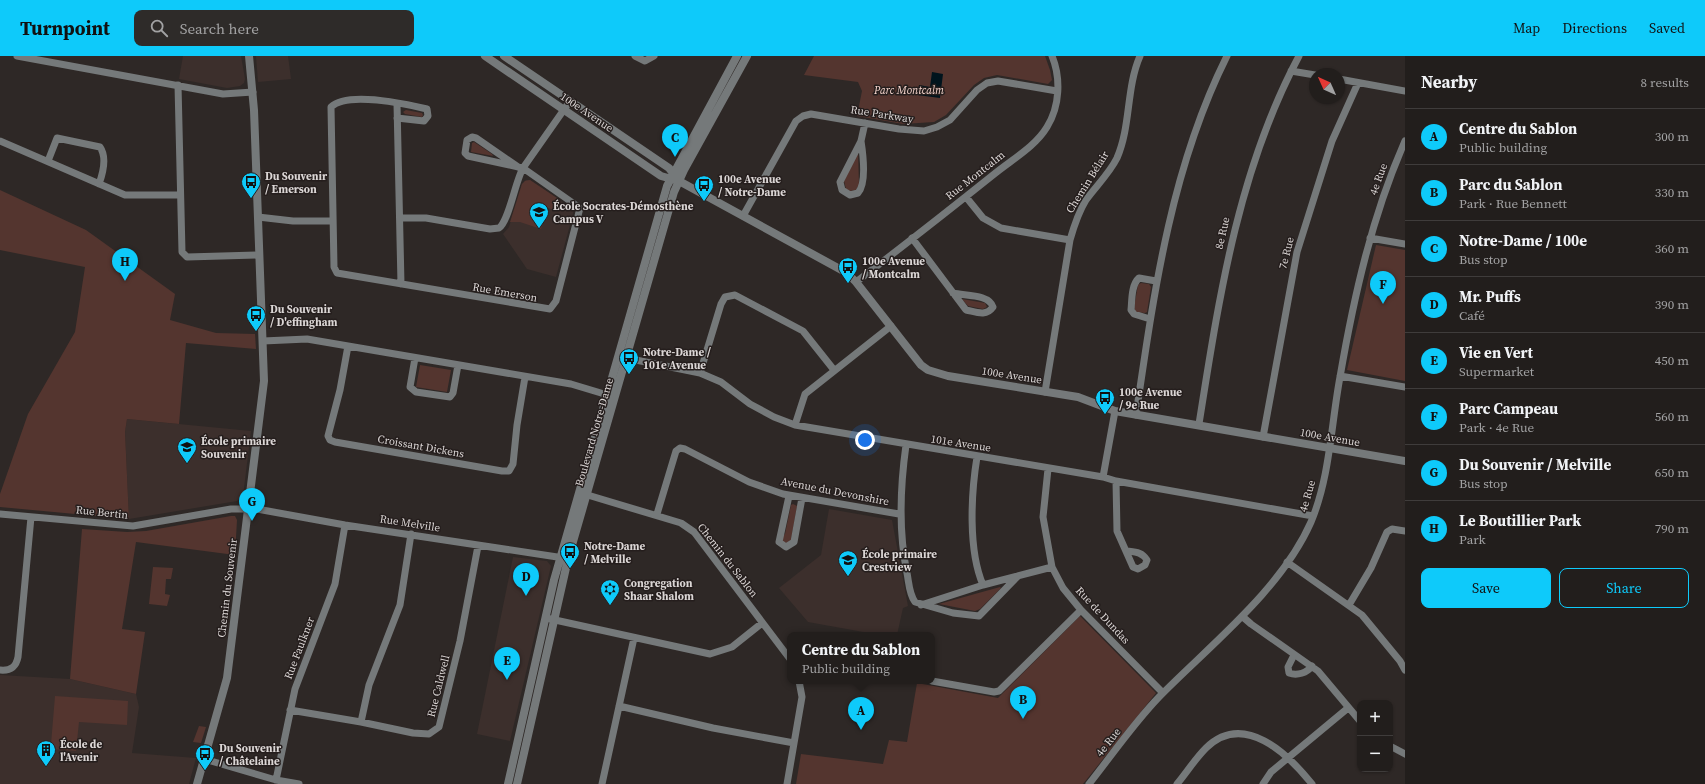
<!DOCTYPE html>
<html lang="en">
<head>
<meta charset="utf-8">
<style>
	body { margin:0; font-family:"Source Serif 4",serif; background:#2e2b29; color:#f1f3f6 }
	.controls { position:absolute; right:12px; bottom:12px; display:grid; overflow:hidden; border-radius:8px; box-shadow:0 1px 3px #0004 }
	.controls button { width:36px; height:36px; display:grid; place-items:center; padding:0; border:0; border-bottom:1px solid #3f3c3b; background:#221e1c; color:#f1f3f6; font:20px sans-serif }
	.compass { position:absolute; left:1309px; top:12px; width:36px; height:36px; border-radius:50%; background:#221e1c; box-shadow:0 1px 3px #0004; rotate:315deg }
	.you { position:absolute; left:865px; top:384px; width:14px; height:14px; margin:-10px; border:3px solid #fff; border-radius:50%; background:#1a73e8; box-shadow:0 0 0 6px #1a73e833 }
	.badge { display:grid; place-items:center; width:26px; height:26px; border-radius:50%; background:#0ecafa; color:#111; font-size:13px; font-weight:700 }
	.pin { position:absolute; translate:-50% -33px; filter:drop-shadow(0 1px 2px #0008) }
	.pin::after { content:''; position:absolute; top:21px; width:14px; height:12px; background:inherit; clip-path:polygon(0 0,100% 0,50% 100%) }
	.popup { position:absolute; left:787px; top:576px; width:148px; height:52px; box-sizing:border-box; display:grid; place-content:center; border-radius:8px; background:#221e1c; filter:drop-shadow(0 1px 3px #0005); font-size:13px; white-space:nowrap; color:#a2a2a3 }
	.popup b { font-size:15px; color:#f1f3f6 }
	.popup::after { content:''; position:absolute; left:50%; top:100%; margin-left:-8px; border:8px solid transparent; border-top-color:#221e1c }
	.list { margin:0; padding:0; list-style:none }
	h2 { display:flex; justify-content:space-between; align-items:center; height:52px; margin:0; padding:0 16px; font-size:17px }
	h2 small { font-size:13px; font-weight:400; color:#a2a2a3 }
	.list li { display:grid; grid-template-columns:26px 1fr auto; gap:12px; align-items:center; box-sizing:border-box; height:56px; padding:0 16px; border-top:1px solid #3f3c3b }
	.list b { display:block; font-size:15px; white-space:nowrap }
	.list p { margin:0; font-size:13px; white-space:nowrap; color:#a2a2a3 }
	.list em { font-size:13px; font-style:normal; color:#a2a2a3 }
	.actions { display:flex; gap:8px; padding:12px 16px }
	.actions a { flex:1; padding:9px 0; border:1px solid #0ecafa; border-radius:8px; text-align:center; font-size:14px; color:#0ecafa }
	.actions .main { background:#0ecafa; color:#111 }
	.icon { flex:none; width:22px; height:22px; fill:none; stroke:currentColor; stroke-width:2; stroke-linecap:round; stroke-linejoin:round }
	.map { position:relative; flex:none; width:1405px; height:728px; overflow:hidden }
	header { display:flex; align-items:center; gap:24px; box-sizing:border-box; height:56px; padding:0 20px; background:#0ecafa; color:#111 }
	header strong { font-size:19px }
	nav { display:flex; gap:22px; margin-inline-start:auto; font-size:14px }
	.search { width:280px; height:36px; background:#2e2b29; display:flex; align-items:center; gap:10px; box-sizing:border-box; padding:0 14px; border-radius:8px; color:#a2a2a3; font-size:15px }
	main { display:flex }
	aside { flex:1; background:#221e1c }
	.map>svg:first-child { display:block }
</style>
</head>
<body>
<header>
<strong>Turnpoint</strong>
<div class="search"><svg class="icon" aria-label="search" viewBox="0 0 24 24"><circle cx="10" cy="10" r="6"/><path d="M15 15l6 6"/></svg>Search here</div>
<nav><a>Map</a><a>Directions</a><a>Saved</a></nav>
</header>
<main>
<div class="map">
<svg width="1405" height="728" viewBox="0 0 1405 728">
	<rect width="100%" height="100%" fill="#2e2826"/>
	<path fill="#3c2f2c" d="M183,0H241L245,23L244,27L240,30L227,32L179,23Z
		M256,0H288L291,23L258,26Z
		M526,124H530L574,154L556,221L527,213L503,178L509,171L522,128Z
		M127,363L251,375L243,440L237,445L129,463L125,376Z
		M829,453L892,464L908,550L903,552L897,579H880L808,566L779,532L821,499Z
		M513,501L547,505L551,510L510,685L477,678Z
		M0,619L70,623L136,638L139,651L132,697L196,702L189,728H0Z"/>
	<path fill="#54352f" d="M814,0H1045L1050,14L1052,24L1048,28L997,19L984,22L974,29L946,59L934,66L903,68L857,60L862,35L858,26L804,19Z
		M406,54L422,57L423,59L422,61L405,58L403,56Z
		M474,86L492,98L493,100L471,96L472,87Z
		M858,95L859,129L856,134L850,135L846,133L844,125Z
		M530,124L560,144L554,154L548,152L541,173L520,166H510L522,128L525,125Z
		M0,134L86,174L175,238L170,264L216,277L255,278L256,293L186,287L179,368L127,363L125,376L129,463L0,451V438L28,358L75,276L85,211L0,194Z
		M1376,189L1405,194V325L1347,314Z
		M1141,227L1149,228L1151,231L1147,256L1145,257L1136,256L1134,252L1138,229Z
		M962,243L985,247L987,251L983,253L968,250Z
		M420,309L451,314L447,336L416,331Z
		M793,448L797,450L791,484L787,487L783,486L782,481L785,478L791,449Z
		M231,460H235L237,464L235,499L136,486L122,573L145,576L136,638L70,623L82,473L127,476L146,475Z
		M153,511L173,512L171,523H166L165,538L170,539L167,550L149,548Z
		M1000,531L1001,532L980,553L975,555L939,548Z
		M1080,560L1156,637L1083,728H796L801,698L883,708L889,684L907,686L917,627L998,642Z
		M55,640L128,645L127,669L79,666L76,695L41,692L42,688H51Z
		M199,670L206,671L201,687L193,686Z"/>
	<path fill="#00141d" d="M932,16L943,18L940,42L917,39L919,29L930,31Z"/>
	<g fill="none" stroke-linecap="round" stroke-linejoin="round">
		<path stroke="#75797a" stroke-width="7" d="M17,0L223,38L253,36
			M635,0L645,5L654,0
			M1291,15L1315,19
			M1339,23L1405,35
			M178,29L182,196L187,201L259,199
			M397,48L401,228
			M397,62L424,65L428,60L427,53C406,48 347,35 331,51L334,211L337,217L550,253L556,245L580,152L523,112L468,100L465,97L467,84L472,81L476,82L518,111
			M0,85L125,139H180
			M861,85C863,98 867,127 858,137L850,139L842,134L840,126L861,85L865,67
			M48,105L57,82L100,91C107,101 103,117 99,128
			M966,141L983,162L1001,172L1070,184
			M743,160L796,65L803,60L811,58L899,73L924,75L937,71L950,64L977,34L987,27L998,25L1057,35
			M258,161L293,165H333
			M400,162H426L490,173L499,172C509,165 515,126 523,112L570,45
			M912,182L966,254C976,256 986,261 993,251C989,238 965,240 953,237
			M1370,182L1405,188
			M856,226C902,191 948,155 993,119C1011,104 1035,91 1047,71C1060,50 1061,22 1052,0
			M1150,263L1134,258L1131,254C1132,245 1131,229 1139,222L1156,225
			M263,285L307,283L571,328L611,340
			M348,290L340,334L328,380L330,384L335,386L502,415H509L513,408L517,369L525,321
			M621,301L700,317L721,326L750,348L774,361L795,369L1103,421L1116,425L1313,460
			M415,302L410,331L416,336L450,341L453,337L458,309
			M700,317L721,248L725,241L735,239L803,275L834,314
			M1340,320L1405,331
			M1045,336L1070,184C1074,170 1078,157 1086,144C1096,130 1109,118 1117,102C1131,70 1126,32 1140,0
			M1136,359C1154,236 1171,112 1227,0
			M1199,368C1219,242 1238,114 1299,0
			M795,369L805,338L891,270
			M1263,381L1297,196L1332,85L1358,27
			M906,389C900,432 898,474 907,517C909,527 909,538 915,546L953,557L979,560L1018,520
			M977,401C971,438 968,494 983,529
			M1048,413L1043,461L1052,511L1063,532L1081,554L1163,637
			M1103,421L1115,355
			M1116,425L1117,475L1133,511L1138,513L1145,509L1147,504C1142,496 1136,496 1127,495
			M581,437L681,467L694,476L790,603
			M789,440L779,486L786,491L794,486L802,442
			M0,458L133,470L231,453H257L345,469L564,502
			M657,458L676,395L680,392L685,393L749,426L783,438L899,458
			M1287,506L1362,559L1400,605L1405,614
			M921,549L983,529L1052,511
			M1349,549L1371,512L1387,476L1392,473L1405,475
			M1243,561L1251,568L1318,615L1360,665
			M546,562L710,598L732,591L762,567
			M1294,599L1288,611L1289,617C1297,620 1307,617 1312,610
			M0,614C11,615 16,611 18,601L31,461
			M932,625L994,636L999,635L1081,554
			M619,650L713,672L794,687
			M290,654L361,666L413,677L429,678L439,671L460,585L478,490
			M361,666L369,629L400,549L411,478
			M1390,690L1405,698
			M204,703L276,724L299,728
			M276,724L295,633L335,528L345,469
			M602,728L634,582
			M787,728L802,641L799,625
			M1089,728C1112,699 1133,668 1159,641C1210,589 1281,534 1311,466C1330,421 1331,369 1340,321C1354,240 1372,160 1405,85
			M1177,728C1187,716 1195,703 1206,692C1244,655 1288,698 1312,728
			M1263,728L1271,716L1348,652"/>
		<path stroke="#75797a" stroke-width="8" d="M485,0L661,120L679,125L847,217L856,226L921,309L928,314L948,320L1078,341L1115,355L1405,405
			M504,0L669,112L676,121
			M197,728L227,622L264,325L254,54L249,0
			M508,728L554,524L667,130L737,0
			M517,728L568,503L674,136L684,114L747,0"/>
	</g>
	<defs>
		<g id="bus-pin" transform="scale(1)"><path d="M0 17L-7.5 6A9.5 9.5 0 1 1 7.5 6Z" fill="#0ecafa" stroke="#251e1d"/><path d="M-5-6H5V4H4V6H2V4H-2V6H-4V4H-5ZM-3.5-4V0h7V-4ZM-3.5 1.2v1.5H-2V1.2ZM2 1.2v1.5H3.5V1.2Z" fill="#111"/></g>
		<g id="school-pin" transform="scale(1)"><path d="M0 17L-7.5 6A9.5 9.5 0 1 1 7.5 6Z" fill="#0ecafa" stroke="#251e1d"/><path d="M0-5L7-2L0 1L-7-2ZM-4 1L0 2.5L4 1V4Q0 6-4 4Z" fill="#111"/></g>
		<g id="synagogue-pin" transform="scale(1)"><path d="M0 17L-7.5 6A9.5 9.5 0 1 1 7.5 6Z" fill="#0ecafa" stroke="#251e1d"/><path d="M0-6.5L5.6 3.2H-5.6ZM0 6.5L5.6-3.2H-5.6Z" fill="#111"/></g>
		<g id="building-pin" transform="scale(1)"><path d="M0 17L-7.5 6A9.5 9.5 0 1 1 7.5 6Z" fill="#0ecafa" stroke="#251e1d"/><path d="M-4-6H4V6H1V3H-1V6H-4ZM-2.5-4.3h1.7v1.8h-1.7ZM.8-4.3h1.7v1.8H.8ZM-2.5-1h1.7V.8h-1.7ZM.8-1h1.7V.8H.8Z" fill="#111"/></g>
	</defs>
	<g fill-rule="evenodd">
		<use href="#bus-pin" x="251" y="126"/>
		<use href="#bus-pin" x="704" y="129"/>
		<use href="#school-pin" x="539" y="156"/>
		<use href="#bus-pin" x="848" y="211"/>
		<use href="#bus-pin" x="256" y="259"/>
		<use href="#bus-pin" x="629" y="302"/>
		<use href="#bus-pin" x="1105" y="342"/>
		<use href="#school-pin" x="187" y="391"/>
		<use href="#bus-pin" x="570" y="496"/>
		<use href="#school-pin" x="848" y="504"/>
		<use href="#synagogue-pin" x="610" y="533"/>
		<use href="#building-pin" x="46" y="694"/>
		<use href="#bus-pin" x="205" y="698"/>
	</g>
	<g text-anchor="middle" stroke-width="3" stroke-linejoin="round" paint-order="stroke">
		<g font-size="11" font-style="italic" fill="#f5d5cd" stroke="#251e1d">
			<text x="909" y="38">Parc Montcalm</text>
		</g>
		<g font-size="11" fill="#dbd6d5" stroke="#251e1d">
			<text transform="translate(587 56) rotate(34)" y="4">100e Avenue</text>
			<text transform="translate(882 58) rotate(9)" y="4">Rue Parkway</text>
			<text transform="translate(975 119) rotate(-38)" y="4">Rue Montcalm</text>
			<text transform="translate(1378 123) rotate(-70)" y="4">4e Rue</text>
			<text transform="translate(1087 126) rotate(-58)" y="4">Chemin Bélair</text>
			<text transform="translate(1222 177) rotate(-77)" y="4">8e Rue</text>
			<text transform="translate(1286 197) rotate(-76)" y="4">7e Rue</text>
			<text transform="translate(505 236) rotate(10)" y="4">Rue Emerson</text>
			<text transform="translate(1012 319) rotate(9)" y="4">100e Avenue</text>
			<text transform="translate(594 376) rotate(-74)" y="4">Boulevard Notre-Dame</text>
			<text transform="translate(1330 381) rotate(10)" y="4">100e Avenue</text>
			<text transform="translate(961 387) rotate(9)" y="4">101e Avenue</text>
			<text transform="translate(421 390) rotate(10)" y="4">Croissant Dickens</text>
			<text transform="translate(835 435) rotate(11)" y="4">Avenue du Devonshire</text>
			<text transform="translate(1307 440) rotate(-74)" y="4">4e Rue</text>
			<text transform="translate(102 456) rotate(6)" y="4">Rue Bertin</text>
			<text transform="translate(410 467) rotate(9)" y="4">Rue Melville</text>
			<text transform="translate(728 504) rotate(52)" y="4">Chemin du Sablon</text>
			<text transform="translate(227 532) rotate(-83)" y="4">Chemin du Souvenir</text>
			<text transform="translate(1103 559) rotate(47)" y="4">Rue de Dundas</text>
			<text transform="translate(299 592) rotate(-69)" y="4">Rue Faulkner</text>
			<text transform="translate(438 630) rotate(-76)" y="4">Rue Caldwell</text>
			<text transform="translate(1108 686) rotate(-52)" y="4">4e Rue</text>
		</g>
		<g font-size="11" font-weight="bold" fill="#dbd6d5" stroke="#251e1d" text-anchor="start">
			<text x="265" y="124">Du Souvenir<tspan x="265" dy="13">/ Emerson</tspan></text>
			<text x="718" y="127">100e Avenue<tspan x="718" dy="13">/ Notre-Dame</tspan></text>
			<text x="553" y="154">École Socrates-Démosthène<tspan x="553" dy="13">Campus V</tspan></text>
			<text x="862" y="209">100e Avenue<tspan x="862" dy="13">/ Montcalm</tspan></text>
			<text x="270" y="257">Du Souvenir<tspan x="270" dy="13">/ D'effingham</tspan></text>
			<text x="643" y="300">Notre-Dame /<tspan x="643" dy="13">101e Avenue</tspan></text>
			<text x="1119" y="340">100e Avenue<tspan x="1119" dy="13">/ 9e Rue</tspan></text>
			<text x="201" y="389">École primaire<tspan x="201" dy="13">Souvenir</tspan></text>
			<text x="584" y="494">Notre-Dame<tspan x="584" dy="13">/ Melville</tspan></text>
			<text x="862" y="502">École primaire<tspan x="862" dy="13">Crestview</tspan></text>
			<text x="624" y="531">Congregation<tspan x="624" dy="13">Shaar Shalom</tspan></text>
			<text x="60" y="692">École de<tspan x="60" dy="13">l'Avenir</tspan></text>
			<text x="219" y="696">Du Souvenir<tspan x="219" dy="13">/ Châtelaine</tspan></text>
		</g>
	</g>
</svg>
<div class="controls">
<button>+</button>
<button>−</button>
</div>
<svg class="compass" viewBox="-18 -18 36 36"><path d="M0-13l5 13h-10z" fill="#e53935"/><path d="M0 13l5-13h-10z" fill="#a2a2a3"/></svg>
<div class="you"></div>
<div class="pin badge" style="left:861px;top:674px">A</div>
<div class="popup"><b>Centre du Sablon</b>Public building</div>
<div class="pin badge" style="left:1023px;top:663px">B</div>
<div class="pin badge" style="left:675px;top:101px">C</div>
<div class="pin badge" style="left:526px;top:540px">D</div>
<div class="pin badge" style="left:507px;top:624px">E</div>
<div class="pin badge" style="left:1383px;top:248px">F</div>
<div class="pin badge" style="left:252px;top:465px">G</div>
<div class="pin badge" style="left:125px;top:225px">H</div>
</div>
<aside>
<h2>Nearby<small>8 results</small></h2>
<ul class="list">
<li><span class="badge">A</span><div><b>Centre du Sablon</b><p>Public building</p></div><em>300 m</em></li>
<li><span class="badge">B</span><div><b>Parc du Sablon</b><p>Park · Rue Bennett</p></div><em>330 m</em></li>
<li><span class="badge">C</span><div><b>Notre-Dame / 100e</b><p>Bus stop</p></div><em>360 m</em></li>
<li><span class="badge">D</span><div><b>Mr. Puffs</b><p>Café</p></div><em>390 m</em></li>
<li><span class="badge">E</span><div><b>Vie en Vert</b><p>Supermarket</p></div><em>450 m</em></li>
<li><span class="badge">F</span><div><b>Parc Campeau</b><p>Park · 4e Rue</p></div><em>560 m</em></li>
<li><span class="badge">G</span><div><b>Du Souvenir / Melville</b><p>Bus stop</p></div><em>650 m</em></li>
<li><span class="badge">H</span><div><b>Le Boutillier Park</b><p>Park</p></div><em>790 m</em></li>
</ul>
<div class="actions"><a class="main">Save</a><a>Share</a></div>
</aside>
</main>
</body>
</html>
